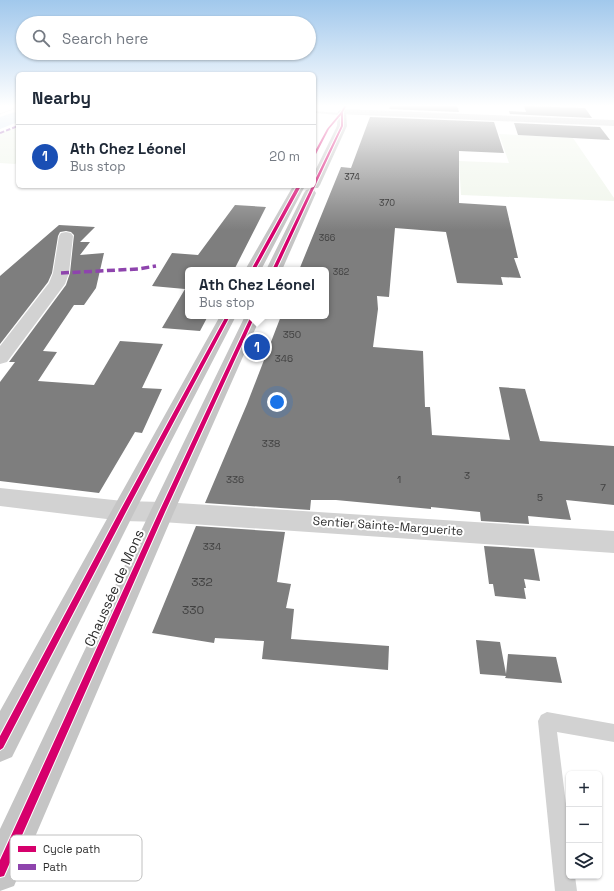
<!DOCTYPE html>
<html lang="en">
<head>
<meta charset="utf-8">
<style>
	body { margin:0; font-family:"Space Grotesk",sans-serif; background:#f6f6f7; color:#1f2937 }
	.controls { position:absolute; right:12px; bottom:12px; display:grid; overflow:hidden; border-radius:6px; box-shadow:0 1px 3px #0004 }
	.controls button { width:36px; height:36px; display:grid; place-items:center; padding:0; border:0; border-bottom:1px solid #e0e1e3; background:#fff; color:#1f2937; font:20px sans-serif }
	.you { position:absolute; left:277px; top:402px; width:14px; height:14px; margin:-10px; border:3px solid #fff; border-radius:50%; background:#1a73e8; box-shadow:0 0 0 6px #1a73e833 }
	.badge { display:grid; place-items:center; width:26px; height:26px; border-radius:50%; background:#767676; color:#fff; font-size:13px; font-weight:700 }
	.pin { position:absolute; translate:-50% -50%; border:2px solid #fff; box-shadow:0 1px 4px #0006 }
	.popup { position:absolute; left:185px; top:267px; width:144px; height:52px; box-sizing:border-box; display:grid; place-content:center; border-radius:6px; background:#fff; filter:drop-shadow(0 1px 3px #0005); font-size:13px; white-space:nowrap; color:#747a83 }
	.popup b { font-size:15px; color:#1f2937 }
	.popup::after { content:''; position:absolute; left:50%; top:100%; margin-left:-8px; border:8px solid transparent; border-top-color:#fff }
	.list { margin:0; padding:0; list-style:none }
	h2 { display:flex; justify-content:space-between; align-items:center; height:52px; margin:0; padding:0 16px; font-size:17px }
	h2 small { font-size:13px; font-weight:400; color:#747a83 }
	.list li { display:grid; grid-template-columns:26px 1fr auto; gap:12px; align-items:center; box-sizing:border-box; height:64px; padding:0 16px; border-top:1px solid #e0e1e3 }
	.list b { display:block; font-size:15px; white-space:nowrap }
	.list p { margin:0; font-size:13px; white-space:nowrap; color:#747a83 }
	.list em { font-size:13px; font-style:normal; color:#747a83 }
	.icon { flex:none; width:22px; height:22px; fill:none; stroke:currentColor; stroke-width:2; stroke-linecap:round; stroke-linejoin:round }
	.map { position:relative; flex:none; width:614px; height:891px; overflow:hidden }
	.search { position:absolute; background:#fff; box-shadow:0 1px 3px #0004; left:16px; top:16px; width:300px; height:44px; display:flex; align-items:center; gap:10px; box-sizing:border-box; padding:0 14px; border-radius:22px; color:#747a83; font-size:15px }
	.panel { position:absolute; background:#fff; box-shadow:0 1px 3px #0004; left:16px; top:72px; width:300px; height:116px; border-radius:6px }
	.map>svg:first-child { display:block }
</style>
</head>
<body>
<div class="map">
<svg width="614" height="891" viewBox="0 0 614 891">
	<rect width="100%" height="100%" fill="#fff"/>
	<path fill="#eff5ea" d="M18,126V161L15,164L0,163V133Z
		M499,134L573,138L614,198V201L461,195L459,161L509,163Z"/>
	<path fill="#d6e6f2" d="M18,111V122L0,129V117Z"/>
	<path fill="#7e7e7e" d="M390,105H457L459,112L389,109Z
		M524,106L585,108L592,118L510,114L509,111L526,112Z
		M370,117L494,122L504,153L459,151V203L506,206L518,258H514L521,278L501,277L503,285L457,283L446,232L395,228L389,297L377,296L378,309L373,347L423,351L425,407H430L432,435L510,440L499,387L525,389L540,441L614,446V505L566,500L571,520L528,516L529,524L481,521L480,512L431,507V509L336,500H311L310,510L205,503L247,404L281,316H326V270H299L341,167L351,168Z
		M514,123L600,127L610,140L518,135Z
		M235,205L266,207L234,270H188V316H208L200,331L162,328L185,289L152,286L172,253L198,255Z
		M59,225L95,227L80,242H90L80,255L104,253L96,288L84,305H74L43,351L57,352L38,381L94,385L120,341L163,344L142,388L162,389L142,433L135,432L99,493L0,481V382L15,362H9L66,285L70,273L74,235L71,232L66,231L60,232L58,236L52,273L48,282L0,344V276Z
		M196,526L285,532L277,582L291,584L286,608L294,609L291,639L389,646L388,670L262,659L264,641L215,638L214,643L152,633Z
		M484,546L534,549L540,581L524,579L526,588H524L526,599L495,596L493,584H489Z
		M476,640L500,642L506,674L508,654L556,657L562,683L505,678L506,676L480,674Z"/>
	<g fill="none" stroke-linecap="round" stroke-linejoin="round">
		<path stroke="#d2d2d2" stroke-width="1" stroke-dasharray="1 1" stroke-linecap="butt" d="M0,114L18,107"/>
		<path fill="#d2d2d2" fill-rule="evenodd" d="M314,111L340,113L342,114L340,115L314,113Z
			M547,712L614,724V742L557,732L569,828V876H575L577,891H555L538,721L541,715Z"/>
		<path fill="#d2d2d2" fill-rule="evenodd" d="M66,232L71,233L73,236L69,273L65,284L7,362L0,364V346L49,283L53,273L59,236L61,233Z
			M0,488L123,501L162,502L614,531V553L162,522L123,521L0,506Z"/>
		<path fill="#cbcbcb" fill-rule="evenodd" d="M342,109L614,120V126L339,114L338,112Z"/>
		<path fill="#c5c5c5" fill-rule="evenodd" d="M342,109L346,112L347,126L320,185L318,188H310L309,186H314V173L337,126L338,112Z
			M293,186H305L261,270H245Z
			M310,189L314,190L316,193L282,270H266L304,193L306,190Z
			M220,316H236L135,511L12,757L0,762V711Z
			M245,316H261L174,512L14,886L0,891V829L150,512Z"/>
		<path stroke="#8e44ad" stroke-width="2" stroke-dasharray="4.5 2" stroke-linecap="butt" d="M0,133L18,126"/>
		<path stroke="#8e44ad" stroke-width="3.5" stroke-dasharray="8 3.5" stroke-linecap="butt" d="M61,273L138,269L156,266"/>
		<g stroke="#fff" stroke-width="2">
			<path id="cycleway" d="M345,105H347L343,112V126L276,270H272L312,186H314V182L341,126V115L329,129L315,156L314,157V153L327,129L341,112Z
				M297,186H301L255,270H251Z
				M226,316H230L126,512L3,748L0,750V736L121,509Z
				M251,316H255L165,512L4,876L0,877V860L159,512Z"/>
		</g>
		<use href="#cycleway" fill="#d6006c" fill-rule="evenodd"/>
	</g>
	<linearGradient id="sky" x2="0" y2="1"><stop stop-color="#a1c8ec"/><stop offset="0.46" stop-color="#fff"/><stop offset="1" stop-color="#fff" stop-opacity="0"/></linearGradient>
	<rect width="614" height="230" fill="url(#sky)"/>
	<g text-anchor="middle" stroke-width="4" stroke-linejoin="round" paint-order="stroke">
		<g font-size="9" fill="#414141">
			<text x="352" y="180">374</text>
			<text x="387" y="206">370</text>
			<text x="327" y="241">366</text>
			<text x="341" y="275">362</text>
		</g>
		<g font-size="10" fill="#414141">
			<text x="292" y="338">350</text>
			<text x="284" y="362">346</text>
			<text x="271" y="447">338</text>
			<text x="467" y="479">3</text>
			<text x="235" y="483">336</text>
			<text x="399" y="483">1</text>
			<text x="603" y="491">7</text>
			<text x="540" y="501">5</text>
			<text x="212" y="550">334</text>
		</g>
		<g font-size="12" fill="#2d2d2d" stroke="#fff">
			<text transform="translate(388 526) rotate(4)" y="4">Sentier Sainte-Marguerite</text>
		</g>
		<g font-size="12" fill="#414141">
			<text x="202" y="586">332</text>
			<text x="193" y="614">330</text>
		</g>
		<g font-size="14" fill="#2d2d2d" stroke="#fff">
			<text transform="translate(114 588) rotate(-66)" y="5">Chaussée de Mons</text>
		</g>
	</g>
	<rect x="10" y="835" width="132" height="46" rx="6" fill="#fff" stroke="#c0c0c0" stroke-width="1"/>
	<rect x="18" y="846" width="18" height="6" fill="#d6006c"/>
	<rect x="18" y="864" width="18" height="6" fill="#8e44ad"/>
	<g font-size="11" fill="#2d2d2d">
		<text x="43" y="853">Cycle path</text>
		<text x="43" y="871">Path</text>
	</g>
</svg>
<div class="controls">
<button>+</button>
<button>−</button>
<button><svg class="icon" aria-label="layers" viewBox="0 0 24 24"><path d="M12 4l9 5-9 5-9-5zM3 14l9 5 9-5"/></svg></button>
</div>
<div class="you"></div>
<div class="pin badge" style="left:257px;top:347px;background:#1a4fb4">1</div>
<div class="popup"><b>Ath Chez Léonel</b>Bus stop</div>
<div class="search"><svg class="icon" aria-label="search" viewBox="0 0 24 24"><circle cx="10" cy="10" r="6"/><path d="M15 15l6 6"/></svg>Search here</div>
<section class="panel">
<h2>Nearby<small></small></h2>
<ul class="list">
<li><span class="badge" style="background:#1a4fb4">1</span><div><b>Ath Chez Léonel</b><p>Bus stop</p></div><em>20 m</em></li>
</ul>
</section>
</div>
</body>
</html>
